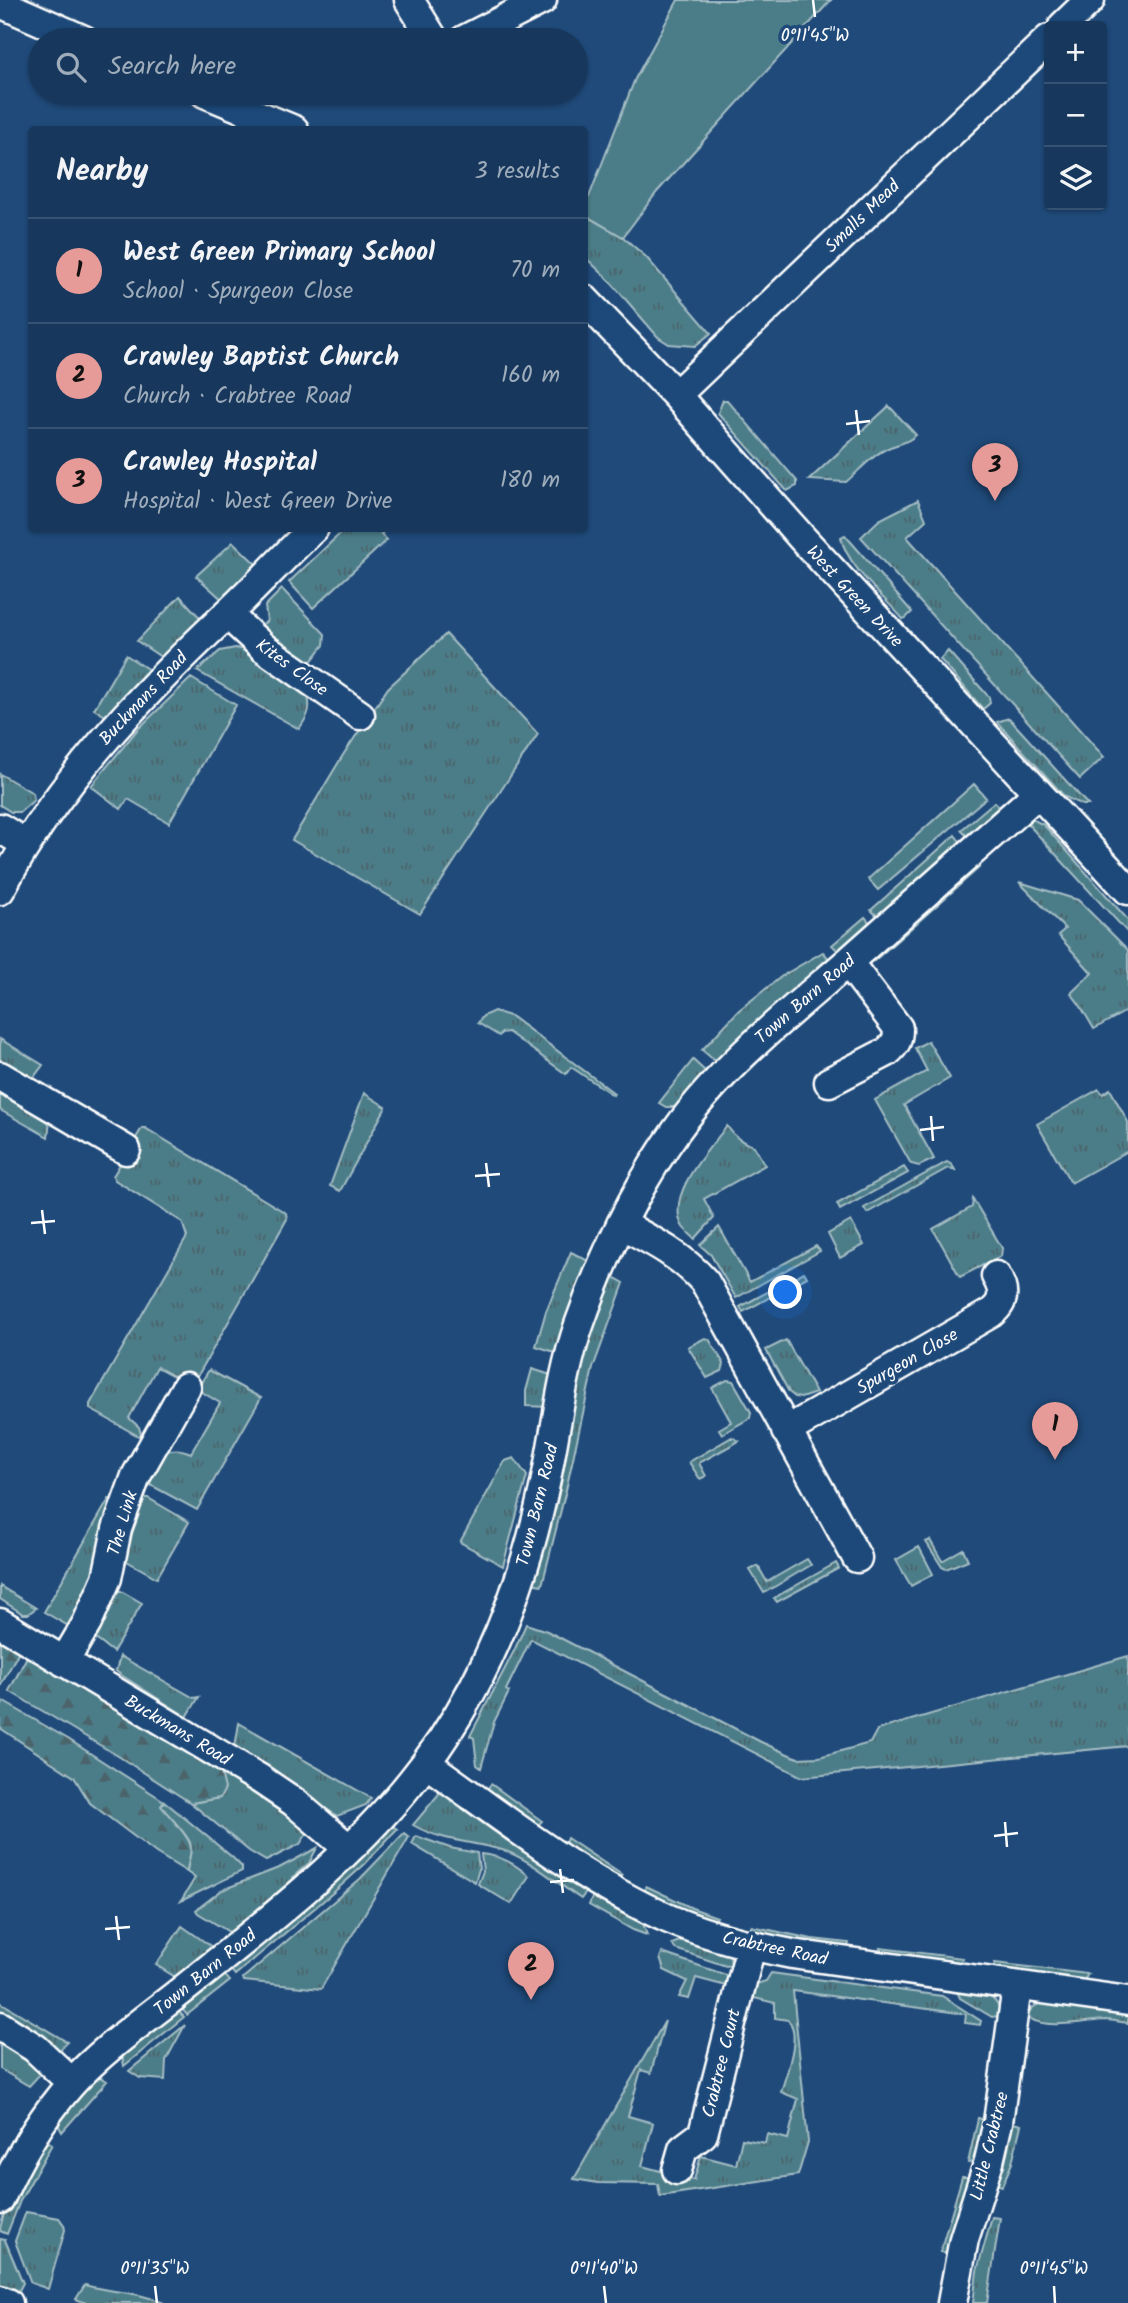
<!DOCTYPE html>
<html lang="en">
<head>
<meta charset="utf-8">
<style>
	body { margin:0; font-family:Kalam,sans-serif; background:#244365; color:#f1f3f6 }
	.controls { position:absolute; right:21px; top:21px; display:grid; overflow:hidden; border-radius:7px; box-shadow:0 2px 5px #0004 }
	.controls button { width:63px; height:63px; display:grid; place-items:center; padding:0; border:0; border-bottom:2px solid #365272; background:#17385c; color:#f1f3f6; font:35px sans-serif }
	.you { position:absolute; left:786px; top:1293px; width:24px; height:24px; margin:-18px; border:5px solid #fff; border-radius:50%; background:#1a73e8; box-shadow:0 0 0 10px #1a73e833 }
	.badge { display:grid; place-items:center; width:46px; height:46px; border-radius:50%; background:#e69b98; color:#111; font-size:23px; font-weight:700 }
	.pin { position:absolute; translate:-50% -58px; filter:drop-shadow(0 2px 4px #0008) }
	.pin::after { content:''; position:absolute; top:37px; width:24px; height:21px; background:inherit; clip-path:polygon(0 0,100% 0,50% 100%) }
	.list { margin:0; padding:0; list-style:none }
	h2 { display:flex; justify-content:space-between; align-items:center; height:91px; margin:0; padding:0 28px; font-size:30px }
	h2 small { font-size:23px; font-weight:400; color:#9eacbb }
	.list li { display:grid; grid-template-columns:46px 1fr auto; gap:21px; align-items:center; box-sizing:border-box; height:105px; padding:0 28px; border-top:2px solid #365272 }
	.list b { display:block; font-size:26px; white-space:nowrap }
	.list p { margin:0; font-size:23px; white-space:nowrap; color:#9eacbb }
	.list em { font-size:23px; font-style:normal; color:#9eacbb }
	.icon { flex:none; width:38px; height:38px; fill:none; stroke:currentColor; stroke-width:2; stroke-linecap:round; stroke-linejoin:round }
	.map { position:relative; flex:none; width:1128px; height:2303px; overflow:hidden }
	.search { position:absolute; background:#17385c; box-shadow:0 2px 5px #0004; left:28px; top:28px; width:560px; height:77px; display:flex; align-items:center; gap:18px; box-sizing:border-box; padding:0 24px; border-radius:38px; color:#9eacbb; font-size:26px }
	.panel { position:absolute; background:#17385c; box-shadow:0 2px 5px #0004; left:28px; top:126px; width:560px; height:406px; border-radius:7px }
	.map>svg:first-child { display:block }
</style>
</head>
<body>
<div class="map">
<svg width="1128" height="2303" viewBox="0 0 1128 2303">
	<defs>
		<pattern id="grass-tufts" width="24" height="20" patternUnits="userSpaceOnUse" patternTransform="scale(1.75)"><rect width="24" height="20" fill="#4c7d89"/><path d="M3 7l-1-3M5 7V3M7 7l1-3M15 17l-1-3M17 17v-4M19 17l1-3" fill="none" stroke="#4c646a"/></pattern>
		<pattern id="forest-firs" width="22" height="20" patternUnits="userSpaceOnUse" patternTransform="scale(1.75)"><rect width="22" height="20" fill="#4c7d89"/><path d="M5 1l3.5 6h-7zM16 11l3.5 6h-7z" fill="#4c646a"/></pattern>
	</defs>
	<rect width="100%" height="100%" fill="#1f4a7a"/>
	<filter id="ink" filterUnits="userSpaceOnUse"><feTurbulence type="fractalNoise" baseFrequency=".0143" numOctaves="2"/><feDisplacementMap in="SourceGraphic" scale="14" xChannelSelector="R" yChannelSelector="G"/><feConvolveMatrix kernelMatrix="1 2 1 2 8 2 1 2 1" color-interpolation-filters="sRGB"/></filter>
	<g filter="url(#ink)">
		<path fill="url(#grass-tufts)" stroke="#a6bec4" stroke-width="2" d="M584,215L623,237L646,257L711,333L695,346L669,344L658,337L608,279L585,257Z
			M723,400H727L797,481V486L787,491L718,413Z
			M889,406L916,435C905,445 898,443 886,449C871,456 859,471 846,482L809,480Z
			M918,500L926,520L907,537L1104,757L1080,779L861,537L879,520Z
			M345,529H387L381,534L387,540L313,608L289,582Z
			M845,535L912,612L906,618L903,619C884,597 846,565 841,537Z
			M233,542L259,567L225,602L196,576Z
			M282,589L325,634L324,645L309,664L268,633L261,625L267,621L265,606Z
			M180,596L204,622L164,659L137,641Z
			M446,634L538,734L420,914L292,840L343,755L388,688Z
			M235,648L245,650L308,698C312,710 306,719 299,729L197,671L220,651Z
			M948,651L989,697L990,703L983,709L940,659Z
			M126,655L152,672L107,717L94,709Z
			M191,678L236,705L169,823L128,799L121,809L91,786L137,730Z
			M1009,718L1088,805H1082L1065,797L997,722Z
			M0,774L33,793L34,800L20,812H11L0,805Z
			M974,784L986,798L878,890L868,879Z
			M994,802L1001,809L969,838L961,830Z
			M1032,819L1044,825L1128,920V933L1026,822Z
			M955,835L962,844L878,917L871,910Z
			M973,861L979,868L874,961L870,956Z
			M1019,882L1078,900L1128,950V1010L1094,1029L1080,1005L1071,993L1092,973L1058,935L1065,929Z
			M865,917L871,924L839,952L832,945Z
			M823,952L830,960L718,1061L714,1060L702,1050L739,1010L782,976Z
			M494,1011L512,1017L614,1093L613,1095L571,1067L566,1074L508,1032L501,1033L499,1036L478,1023L483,1016Z
			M0,1039L43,1065L34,1077L24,1079L0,1064Z
			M928,1041L950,1078L904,1105L934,1159L919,1166L911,1164L875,1100L927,1071L915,1048Z
			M693,1060L706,1072L707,1078L682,1107H666L659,1103Z
			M0,1087L50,1121L48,1137L0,1110Z
			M1099,1089L1103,1094L1110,1089L1128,1122V1151L1071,1183L1037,1124Z
			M364,1093L386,1107L340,1191L330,1186Z
			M727,1126C735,1137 741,1142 754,1146L765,1165L704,1199L714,1218L695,1239C691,1235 686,1231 683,1227C664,1196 709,1149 727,1126Z
			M142,1128H145L286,1213L287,1219L192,1386L157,1367L129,1418L139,1427L142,1438L90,1409V1404L187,1237L182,1222L115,1180L113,1176Z
			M947,1162L952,1165L955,1170L948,1168L867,1213L864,1208Z
			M904,1167L908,1173L840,1210L837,1204Z
			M973,1199L1002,1248L1001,1256L960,1277L933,1229L972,1207Z
			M851,1221L864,1245L840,1258L828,1234Z
			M719,1227L750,1282L816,1246L820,1251L736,1298L711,1255L700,1245Z
			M571,1252L592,1263L561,1354L536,1346L546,1311Z
			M804,1272L807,1277L743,1312L740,1307Z
			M612,1276L624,1283L593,1368L566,1490L542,1585L530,1583L578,1373Z
			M705,1338L709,1339L724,1364L722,1371L707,1378L688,1347Z
			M786,1340L816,1393L801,1398L795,1397L789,1392L766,1350Z
			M532,1369L554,1376L548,1407L526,1406V1391Z
			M209,1370L261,1398L197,1510L145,1482C157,1461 163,1441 191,1453L220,1403L197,1389Z
			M727,1380L733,1381L751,1412L750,1418L722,1434L719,1429L731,1422L712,1388Z
			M732,1437L739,1441L699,1463L706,1476L700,1479L689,1462Z
			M514,1458L527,1476L503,1566L460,1542L505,1461Z
			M144,1498H148L189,1522L157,1578L125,1560L131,1528L139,1501Z
			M109,1499L115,1500L101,1561L72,1628L44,1612Z
			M930,1540L942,1561L963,1549L968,1560L946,1569L942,1567L926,1542Z
			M919,1547L933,1574L911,1586L896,1560Z
			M807,1559L811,1565L764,1593L750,1570L758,1566L767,1582Z
			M836,1563L839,1568L777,1602L774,1598Z
			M0,1586L36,1608L28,1614H23L0,1599Z
			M116,1591H121L142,1603L113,1652L93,1637L111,1605Z
			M526,1624L547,1631L761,1742L790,1755L798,1758L819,1757L870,1743L877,1730L1128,1656V1746L802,1777L531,1639L506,1690L509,1692L494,1722L481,1768L477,1765L474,1738L470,1736L514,1651Z
			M120,1656L194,1698L199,1697L187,1717L121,1675L116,1671Z
			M239,1723L371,1798L366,1805L337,1816L235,1747Z
			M219,1764L310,1829L300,1844L266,1861L249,1851L191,1803L220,1798Z
			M491,1784L542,1821L536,1827L486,1791Z
			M442,1790L585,1889L586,1892L581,1899C558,1884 529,1858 502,1850C472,1841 442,1842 413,1825Z
			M164,1801L232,1857L242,1867V1871L181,1901L195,1878L187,1872C187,1863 193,1852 190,1843C187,1834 168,1815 161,1806Z
			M388,1823L397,1829L365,1864L335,1891L235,1975L228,1966Z
			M404,1833L409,1837L321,1989L244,1981L243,1978L360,1879Z
			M416,1836L450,1848L477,1853L479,1869L475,1882L412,1844Z
			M567,1838L622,1875L616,1881L564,1846Z
			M317,1848L309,1863L293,1877L297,1883L234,1935L198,1913L196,1910L222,1890L281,1867Z
			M481,1854C501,1856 514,1863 529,1876L511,1904L478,1884L483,1871Z
			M646,1886L692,1908L717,1917L712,1924L644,1895Z
			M596,1895L638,1918L643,1923L647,1935L633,1930L589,1905L592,1898Z
			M182,1926L215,1949L180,1980L156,1965Z
			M751,1926L812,1939L849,1943L846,1952L750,1935Z
			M684,1939L725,1951L730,1955L731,1965L726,1966L675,1949L672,1944Z
			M880,1948L963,1958L959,1967L883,1957Z
			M662,1953L729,1976V1984L726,1986L696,1978L689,1999L679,1997L687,1981L664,1970L660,1958Z
			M995,1963L1088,1974L1083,1982L995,1970Z
			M222,1972L230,1981L187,2015L179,2006Z
			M771,1973L942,1996L981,2021L980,2025L965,2023L966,2014L793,1991L808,2142L798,2175L660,2196L658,2184L598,2183L574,2179L665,2021L651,2073L641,2070L628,2116L653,2123L642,2166L694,2180L701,2156L736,2165L742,2139L765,2143L767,2134L788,2139L798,2099L781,2092C786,2074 802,2034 788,2020L775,2018V2003L750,1997L753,1985L766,1981Z
			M956,1989C980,1992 993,1990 1003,2015L992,2017L960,1998Z
			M1049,2001L1128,2012V2023C1120,2022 1113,2020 1105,2020C1086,2021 1042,2031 1027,2016C1031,2006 1038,2004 1049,2001Z
			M0,2002L67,2042L60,2050L0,2013Z
			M176,2009L184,2017L124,2066L122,2055Z
			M185,2025L166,2060L165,2080L140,2078L129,2071Z
			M0,2040L42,2072L29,2086L0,2069Z
			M96,2075L107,2081L62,2132L56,2121Z
			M978,2118L989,2121L979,2162L968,2163Z
			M1009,2122L1021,2125L1012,2163L1002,2186L993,2183Z
			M43,2138L52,2144L20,2201L7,2234L0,2231C1,2210 32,2159 43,2138Z
			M962,2177H968L973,2182L950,2254L940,2252Z
			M26,2212L59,2218L64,2225L65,2230L48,2289L31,2283L15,2241Z
			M992,2217L1000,2218L987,2303H973L977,2271Z
			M0,2239L5,2240L23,2283L17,2294L0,2287Z
			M85,2285C112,2293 137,2291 164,2303H86L76,2299Z"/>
		<path fill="url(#forest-firs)" stroke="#a6bec4" stroke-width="2" d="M0,1637L20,1649L0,1687Z
			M31,1649L219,1764L225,1789L220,1798L191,1803L118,1756L9,1691Z
			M4,1702L68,1739L164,1801L161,1806C168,1815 187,1834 190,1844C193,1852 187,1863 187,1872L156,1853L90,1803L74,1777L0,1728V1708Z"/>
		<path fill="#4c7d89" stroke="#a6bec4" stroke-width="2" d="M678,0H831L657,192L623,237L585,215V201L589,197L635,79Z"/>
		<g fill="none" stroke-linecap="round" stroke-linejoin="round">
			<g stroke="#fff" stroke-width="33">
				<path id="street" d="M409,0L434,40
					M0,3L84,40
					M1063,26L1090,0
					M464,40L542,0
					M205,93L294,130
					M584,299L676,395L803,539L1128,890
					M676,395L1049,39
					M227,614L264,648L360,715
					M0,828L26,844
					M0,890C57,783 139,697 226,615C256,587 284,556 314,528
					M0,1076L126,1150
					M829,1082L887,1052C896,1044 898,1040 898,1028L848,962
					M621,1224C653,1241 681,1255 705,1282L857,1558
					M786,1431L991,1313C1005,1302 1005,1291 996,1276
					M0,1623L260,1779L294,1802L348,1848
					M64,1662L87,1623L107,1578L117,1529L136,1476L186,1387
					M426,1763C504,1818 581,1880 669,1919C709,1936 750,1946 792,1954L1128,2001
					M0,2026L35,2048L72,2083
					M677,2170L683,2149L703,2134L751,1946
					M0,2199C17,2159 41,2118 71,2084C104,2047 156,2012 195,1980C277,1914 362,1848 425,1764C484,1685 522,1589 543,1493C556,1437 560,1379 579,1325C603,1257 634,1190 676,1131C723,1065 788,1014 849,961C912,905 975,849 1038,793
					M0,2300L8,2303
					M952,2303L964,2239L989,2161L998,2122L1017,1987"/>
			</g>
			<use href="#street" stroke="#1f4a7a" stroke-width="28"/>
		</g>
	</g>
	<path fill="none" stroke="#fff" stroke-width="2.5" d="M813,0L815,17M856,410L859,435M846,424L870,421M931,1116L933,1141M920,1130L944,1127M486,1163L489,1187M475,1176L500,1174M42,1210L45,1234M31,1223L55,1221M1005,1822L1007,1847M994,1836L1018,1833M560,1869L563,1893M550,1882L574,1880M116,1916L119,1940M105,1929L130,1927M155,2286L157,2303M604,2286L606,2303M1054,2286L1055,2303"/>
	<g text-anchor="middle" stroke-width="7" stroke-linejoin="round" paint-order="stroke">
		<g font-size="18" fill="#fff" stroke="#1f4a7a">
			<text transform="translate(862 216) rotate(-44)" y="6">Smalls Mead</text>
			<text transform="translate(855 596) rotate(47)" y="6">West Green Drive</text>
			<text transform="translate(292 667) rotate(36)" y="6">Kites Close</text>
			<text transform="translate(143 698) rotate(-47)" y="6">Buckmans Road</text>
			<text transform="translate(805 999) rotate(-41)" y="6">Town Barn Road</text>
			<text transform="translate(907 1361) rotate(-30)" y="6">Spurgeon Close</text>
			<text transform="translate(537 1505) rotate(-76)" y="6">Town Barn Road</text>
			<text transform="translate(122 1523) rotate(-74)" y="6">The Link</text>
			<text transform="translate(178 1730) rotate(31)" y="6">Buckmans Road</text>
			<text transform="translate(775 1948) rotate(12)" y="6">Crabtree Road</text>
			<text transform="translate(205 1972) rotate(-39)" y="6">Town Barn Road</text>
			<text transform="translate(721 2063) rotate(-76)" y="6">Crabtree Court</text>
			<text transform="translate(989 2146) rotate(-76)" y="6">Little Crabtree</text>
		</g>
	</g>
	<g font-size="18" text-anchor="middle" fill="#fff" stroke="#1f4a7a" stroke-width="7" stroke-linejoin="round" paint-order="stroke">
		<text x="815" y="41">0°11'45"W</text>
		<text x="155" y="2274">0°11'35"W</text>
		<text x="604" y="2274">0°11'40"W</text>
		<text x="1054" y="2274">0°11'45"W</text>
	</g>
</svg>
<div class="controls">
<button>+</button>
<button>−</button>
<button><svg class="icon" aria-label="layers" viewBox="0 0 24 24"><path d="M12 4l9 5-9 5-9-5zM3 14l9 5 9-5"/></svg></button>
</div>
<div class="you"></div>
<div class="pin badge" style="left:1055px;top:1460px">1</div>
<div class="pin badge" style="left:531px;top:2000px">2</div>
<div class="pin badge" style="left:995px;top:501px">3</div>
<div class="search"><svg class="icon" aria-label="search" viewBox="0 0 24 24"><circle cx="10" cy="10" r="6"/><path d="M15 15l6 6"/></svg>Search here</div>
<section class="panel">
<h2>Nearby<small>3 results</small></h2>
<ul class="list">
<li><span class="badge">1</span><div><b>West Green Primary School</b><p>School · Spurgeon Close</p></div><em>70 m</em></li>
<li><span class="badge">2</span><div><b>Crawley Baptist Church</b><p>Church · Crabtree Road</p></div><em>160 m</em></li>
<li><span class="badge">3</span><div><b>Crawley Hospital</b><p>Hospital · West Green Drive</p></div><em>180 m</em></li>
</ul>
</section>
</div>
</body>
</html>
